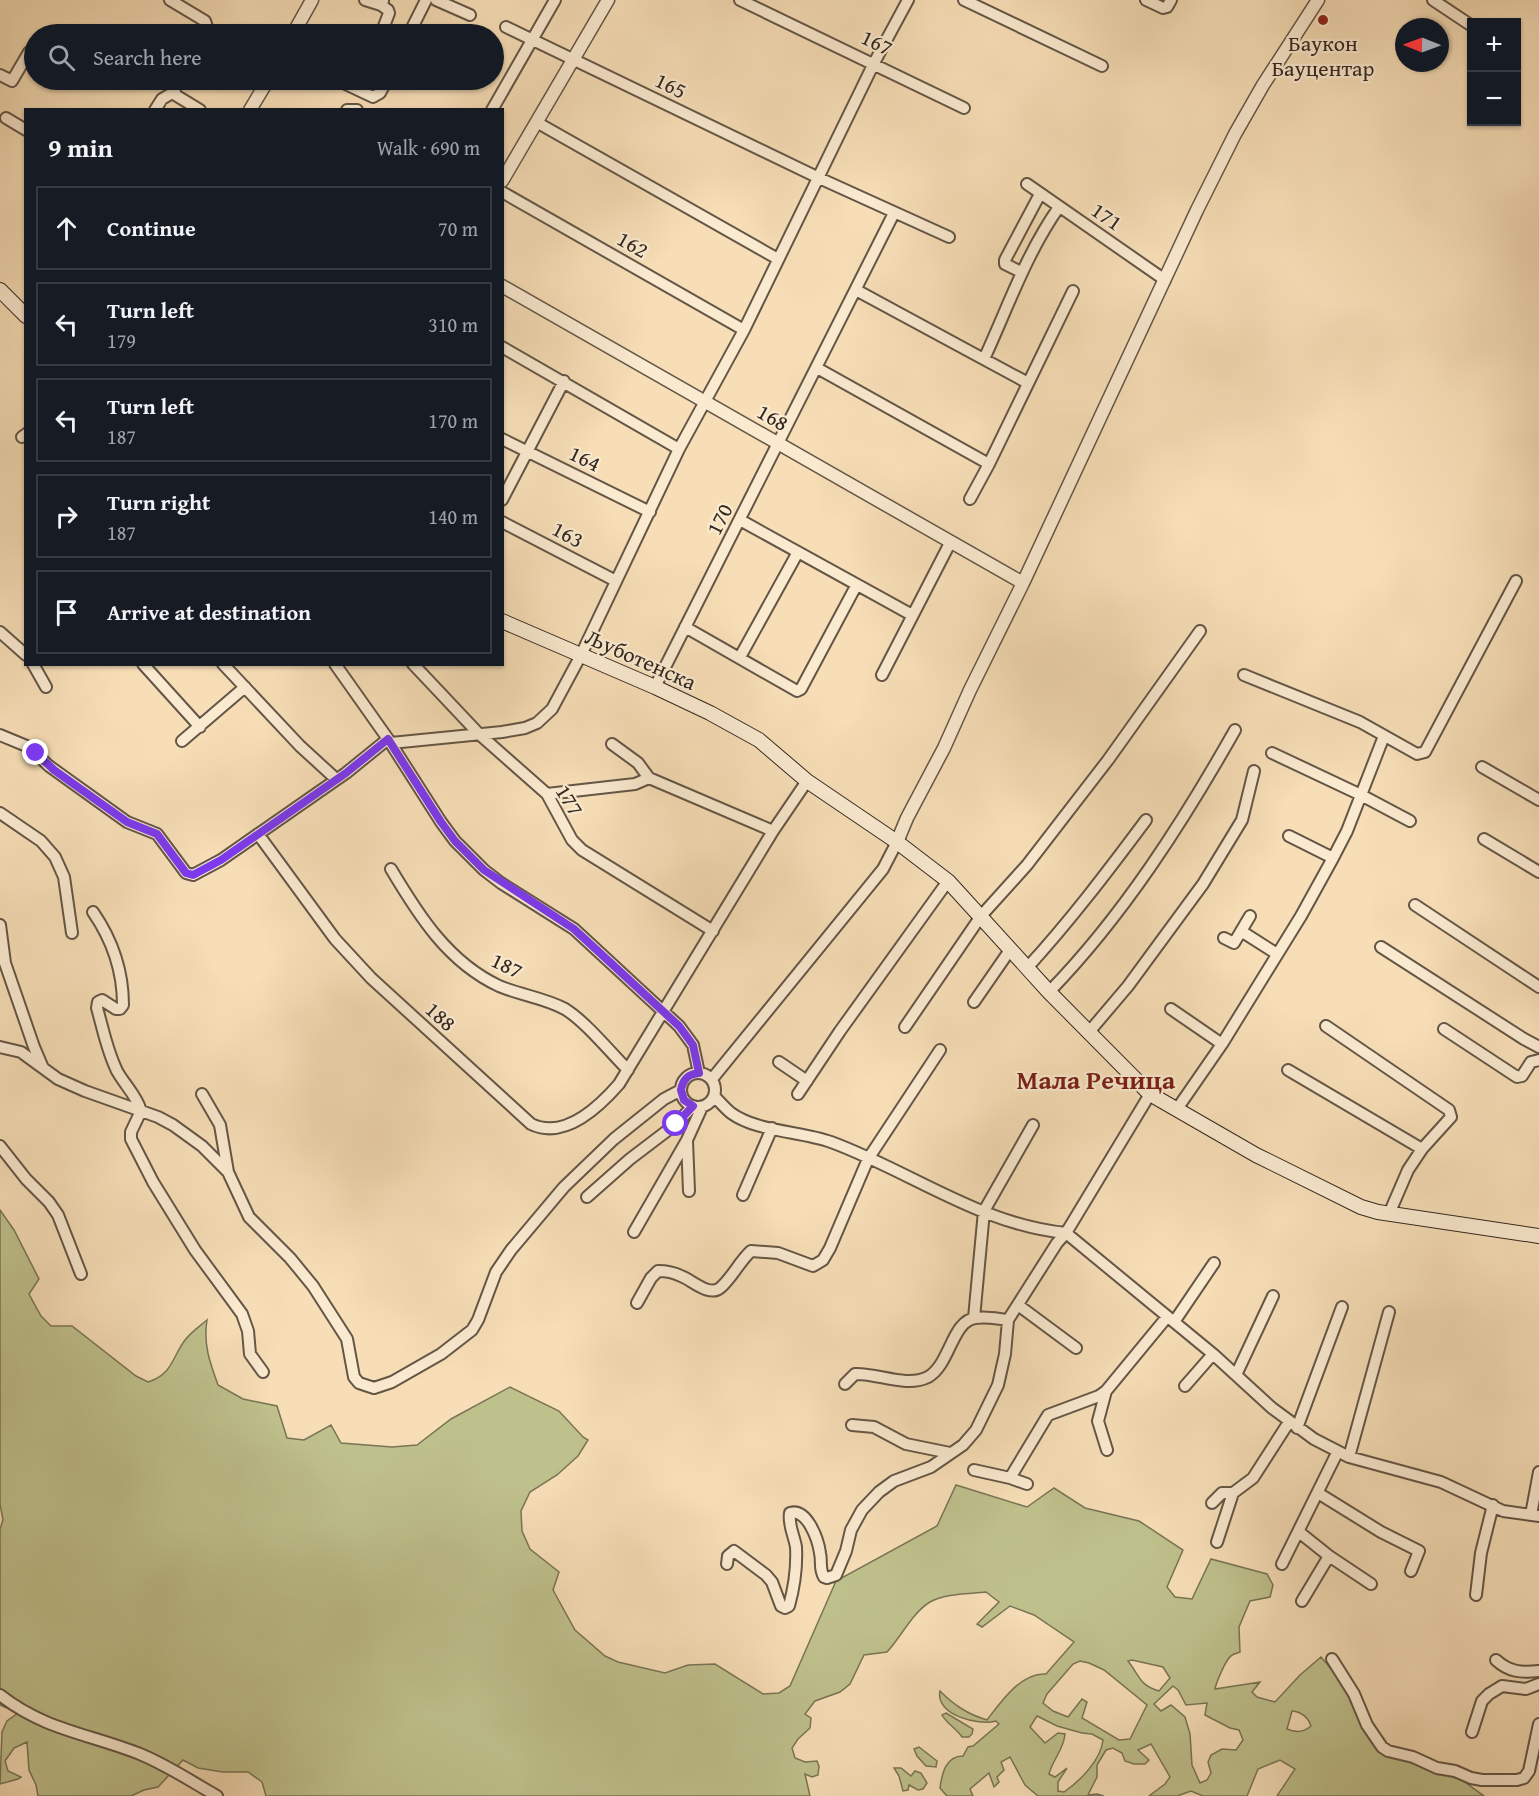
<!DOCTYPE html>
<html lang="en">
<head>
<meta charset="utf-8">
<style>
	body { margin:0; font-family:"Gentium Book Plus",serif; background:#242831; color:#f1f3f6 }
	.controls { position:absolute; right:18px; top:18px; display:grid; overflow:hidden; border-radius:0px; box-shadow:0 2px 4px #0004 }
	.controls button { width:54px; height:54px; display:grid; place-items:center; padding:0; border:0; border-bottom:2px solid #363941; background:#171b24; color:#f1f3f6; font:30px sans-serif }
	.compass { position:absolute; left:1395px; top:18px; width:54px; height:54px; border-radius:50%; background:#171b24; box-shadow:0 2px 4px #0004; rotate:271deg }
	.stop { position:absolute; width:18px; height:18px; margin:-14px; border:4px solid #7c3aed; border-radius:50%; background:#fff }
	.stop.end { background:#7c3aed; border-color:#fff; box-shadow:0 2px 6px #0008 }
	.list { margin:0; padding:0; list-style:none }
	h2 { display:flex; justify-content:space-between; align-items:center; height:78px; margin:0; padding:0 24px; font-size:26px }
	h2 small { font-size:20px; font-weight:400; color:#9ea1a6 }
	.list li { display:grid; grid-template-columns:39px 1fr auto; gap:18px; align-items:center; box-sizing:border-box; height:84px; margin:0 12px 12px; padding:0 12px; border:2px solid #363941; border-radius:0px }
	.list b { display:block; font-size:22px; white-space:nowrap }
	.list p { margin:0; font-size:20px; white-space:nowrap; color:#9ea1a6 }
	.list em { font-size:20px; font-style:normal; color:#9ea1a6 }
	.icon { flex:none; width:33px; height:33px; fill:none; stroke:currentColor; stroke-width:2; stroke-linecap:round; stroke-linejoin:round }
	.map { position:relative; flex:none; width:1539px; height:1796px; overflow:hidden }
	.search { position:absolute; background:#171b24; box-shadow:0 2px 4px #0004; left:24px; top:24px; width:480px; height:66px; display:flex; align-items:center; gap:15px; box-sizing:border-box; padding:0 21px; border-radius:33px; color:#9ea1a6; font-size:22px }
	.panel { position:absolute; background:#171b24; box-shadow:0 2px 4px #0004; left:24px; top:108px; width:480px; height:558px; border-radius:0px }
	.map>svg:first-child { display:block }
</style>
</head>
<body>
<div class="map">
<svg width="1539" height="1796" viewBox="0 0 1539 1796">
	<rect width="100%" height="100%" fill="#f7deb7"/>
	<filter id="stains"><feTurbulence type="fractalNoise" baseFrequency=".00333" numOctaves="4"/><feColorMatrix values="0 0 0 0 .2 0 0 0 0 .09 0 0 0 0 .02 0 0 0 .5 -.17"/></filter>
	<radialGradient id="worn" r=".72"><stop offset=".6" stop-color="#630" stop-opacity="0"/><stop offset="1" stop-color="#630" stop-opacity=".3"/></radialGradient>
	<path fill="#bfc18d" stroke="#797456" stroke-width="1.5" fill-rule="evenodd" d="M0,1210L14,1230L39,1279L29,1294L41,1316L51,1326H72L136,1376L148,1382C173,1374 172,1357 185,1340C191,1332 200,1326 207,1320C203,1344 210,1363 218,1385L243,1399L277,1406L287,1438L304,1440L331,1425L341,1443L392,1447L417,1445L451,1419L510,1387L559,1411L583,1437L588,1440L578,1456L557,1475L530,1492L521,1511L522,1531L530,1549L559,1572L553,1590L575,1630L605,1656L618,1662L665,1673L688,1665L715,1664L763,1694L779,1693L790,1686L836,1581L937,1526L956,1485L1027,1507L1054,1488L1085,1508L1139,1521L1183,1550L1167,1587L1175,1597L1192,1599L1211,1559L1267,1574L1273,1585L1270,1597L1250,1601L1239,1627L1240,1652C1237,1653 1233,1654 1231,1656C1226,1659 1216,1683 1215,1689L1260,1682L1252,1692L1257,1697L1275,1702L1300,1675L1321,1657C1329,1666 1338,1677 1344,1687C1356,1711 1363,1738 1386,1754L1462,1780L1484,1796H1277L1295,1769L1280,1760L1258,1769L1247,1796H1203L1191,1791L1177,1796H1149L1165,1784L1170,1777L1151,1744L1138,1750L1149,1760L1145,1764H1134L1125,1761L1122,1753L1113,1748L1106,1750L1097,1765V1777L1088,1795L1097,1794L1104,1796H1038L1025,1785L1010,1757L1001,1762L1004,1770L997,1777L999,1782L994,1787L989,1773L970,1789L973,1796H947L940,1788C942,1773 946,1756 963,1756L968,1747L973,1746L999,1724L996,1721C978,1726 935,1715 940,1691C954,1705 967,1714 987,1720C1000,1703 1021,1672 1046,1674L1074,1642L1034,1615L1010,1606L982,1627L977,1624L999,1602L986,1592C970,1594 945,1593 930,1602C912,1613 901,1637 887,1652L864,1655L850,1684L840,1692L815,1701L805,1714L811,1718L810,1728L798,1739L792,1748L795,1758L805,1762L817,1761L819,1766L818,1775L812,1777L805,1774L810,1796H266L262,1782L248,1772H223L198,1768L183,1760L158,1787L144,1790L131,1796H38L36,1785L29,1770L27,1742L14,1748L5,1761L8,1771L21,1777L18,1779L0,1784L2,1732L7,1721L18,1713L0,1705V1529L3,1520L0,1504ZM1132,1660L1163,1667L1170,1678L1159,1691C1139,1685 1140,1676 1128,1661ZM1080,1661L1089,1663L1104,1670L1147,1705L1130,1739L1119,1740L1082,1718L1087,1702L1082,1699L1068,1717L1053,1711L1043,1703L1047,1694L1073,1664ZM1173,1686L1178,1690L1186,1705L1207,1703L1205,1715L1230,1728L1239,1730L1243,1740L1236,1750L1222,1749L1211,1755L1208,1762L1211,1773L1207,1780L1200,1783L1192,1765L1190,1734L1185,1717L1171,1705L1161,1711L1154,1704ZM1292,1711C1301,1712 1308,1717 1311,1726C1304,1732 1296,1733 1287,1729ZM1037,1716L1057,1726L1082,1733L1092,1734L1103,1740C1101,1760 1080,1781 1064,1792L1058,1791V1782L1067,1768L1055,1777L1049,1774C1053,1759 1064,1749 1065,1734L1058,1733L1045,1743L1030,1727Z
		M946,1713L973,1729L972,1734L969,1737H962C956,1728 947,1724 942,1715Z
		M919,1747L937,1761L936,1767L926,1766L917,1756L914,1749Z
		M894,1768H901L911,1776L915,1771L921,1773L927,1783L923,1789L918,1790L909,1785L908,1790L903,1791L899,1776Z"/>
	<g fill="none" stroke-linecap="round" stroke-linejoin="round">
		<g stroke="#645646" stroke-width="14">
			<path id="minor" d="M170,0L205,21L207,27L204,34
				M365,0L381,5L383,1
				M436,0L470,15
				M740,0L964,108
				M964,0L1102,66
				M1146,0L1163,8L1167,7L1171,0
				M1433,0L1472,26
				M381,5L388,10L389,13L381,34
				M506,27L819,178L949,237
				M409,34L426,0
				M0,75L12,81L29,52L34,55
				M178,80L174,92L177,96L200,110
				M337,80L373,97L380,93L387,80
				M155,110L162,99L174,92
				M347,110H357
				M492,110L555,0
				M6,118L26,130
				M538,123L778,259
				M1027,184L1165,280
				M502,192L744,330
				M1021,272L1005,264V260L1040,194
				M856,290L1028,383
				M502,347L679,449
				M984,359C1008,307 1026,254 1059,207
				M817,368L989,464L970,499
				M22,437L26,434
				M502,439L650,512
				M989,464L1073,291
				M502,500L564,381
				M740,520L912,615
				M502,522L616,581
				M685,627L797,691L801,689L856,586
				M0,632L26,655
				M740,657L798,552
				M33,664L46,687
				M143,664L200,727
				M223,664L300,746L336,779
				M335,664L388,739L441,822L455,841L484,870L501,883L574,929L679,1026L693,1045L699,1073
				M413,664L479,734L547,794L572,840L582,850L713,931
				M882,675L950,543
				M1244,675L1360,722L1417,754L1425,752L1516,581
				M655,687L894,213
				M0,735L29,747L49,766L127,822L157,834L186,873L193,875L221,860L346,773L388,739
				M182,741L245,687
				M391,743L502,732L525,728L537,723L552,709L581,655L679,449L744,330L874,63L908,0
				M612,744L638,763L649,778L773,831
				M1272,753L1361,795L1410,821
				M1482,767L1539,800
				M547,794L635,784L649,778
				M0,813L41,841L55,857L64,877L72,933
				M258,834L335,939L371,978L531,1124C564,1140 599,1107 619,1084L773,831L807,781
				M1289,836L1333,858
				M1484,839L1539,872
				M391,869C419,916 448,962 499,986C520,995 545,998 565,1009C587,1023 609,1051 628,1070
				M1415,905L1539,987
				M93,912C113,941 123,970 123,1005L120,1009H116L102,1000L98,1002L97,1008C103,1029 107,1051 117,1071C124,1084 137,1096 141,1111L131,1132V1139L153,1182L195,1250L242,1314L248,1331L250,1354L263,1372
				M0,925L5,963L34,1047L43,1068
				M1241,931L1277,954
				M1224,938L1234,943L1250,916
				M1381,947L1524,1039L1539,1047
				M1027,968C1070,921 1108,871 1146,820
				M1049,992C1123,916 1183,822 1235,730
				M974,1002L1010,950
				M1171,1009L1222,1044
				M1326,1026L1449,1110L1451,1117L1422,1149L1408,1170L1389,1214
				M905,1027L981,916L1027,865L1108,760L1200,631
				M1444,1029L1517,1077L1522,1076L1531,1062L1539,1060
				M1089,1032L1128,986L1203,884L1242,820L1254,771
				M0,1047L21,1052L58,1079L85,1091L158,1117L173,1125L202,1146L228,1172L249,1217L290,1258L313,1286L347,1339L354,1377L359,1383L374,1388L392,1382L441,1354L472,1330L478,1320L496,1272L511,1250L564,1187L614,1139L664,1099L681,1090
				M779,1062L807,1081
				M1288,1070L1422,1149
				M681 1090a17 17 0 1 1 34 0a17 17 0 1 1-34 0Z
				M712,1079L883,869L897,842
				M202,1094L220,1125L228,1172
				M798,1094L840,1031L948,881
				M714,1096C720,1102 725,1108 731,1113C757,1132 801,1131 831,1142C910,1171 981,1225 1066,1233L1213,1354L1272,1408L1314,1439L1349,1457L1441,1482L1503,1511L1539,1516
				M1177,1109L1222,1044L1301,916L1333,858L1347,831L1384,736
				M687,1141L689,1191
				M0,1146L26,1179L49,1202L58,1215L81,1274
				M743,1195L772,1128
				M587,1197L630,1159L676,1124L693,1106
				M634,1232L687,1140L702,1107
				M637,1303L651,1278L658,1271C666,1271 673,1272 681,1276C692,1280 709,1297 720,1288C732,1278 739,1262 751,1251L778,1253L813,1266L823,1260L830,1248L868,1159L940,1050
				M1018,1305L1076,1348
				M974,1318L984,1211L1033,1125
				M1174,1322L1214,1263
				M1236,1375L1273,1296
				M845,1384L855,1374C878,1373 906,1388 928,1377C950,1365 952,1320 976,1318C986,1316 998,1319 1008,1320
				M1185,1386L1213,1354
				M1106,1391L1098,1421L1107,1450
				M852,1425L874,1427L906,1444L950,1453
				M1297,1428L1342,1307
				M1349,1457L1389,1312
				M974,1470L1010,1478L1027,1484
				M1010,1478L1048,1415L1099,1396L1106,1391L1167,1317
				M1318,1493L1381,1532L1419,1551L1411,1571
				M1212,1503L1222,1493H1233
				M1531,1515L1539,1472
				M1299,1532L1329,1556L1371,1584
				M1217,1542L1233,1493L1253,1478L1289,1422
				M727,1564L728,1556L734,1551L766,1575L772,1582L781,1606L785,1608L789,1606C794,1588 797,1566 796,1547C794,1535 788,1525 790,1513C807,1508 818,1539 820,1553C822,1561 819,1569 824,1577L827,1578L836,1575L846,1551L851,1530L862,1510L879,1492L894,1481L931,1467L963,1445L976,1430L998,1385L1005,1354L1008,1320L1057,1243L1066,1233L1150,1094
				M1282,1564L1337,1453
				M1476,1595L1481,1553L1493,1505
				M1302,1601L1329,1556
				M1332,1659L1354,1694L1367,1725L1382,1747L1388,1751L1413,1757L1437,1768L1455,1771L1471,1778L1482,1780H1517L1524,1778L1529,1771L1539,1724
				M1496,1660C1509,1672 1521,1673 1539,1671
				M0,1695C44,1730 90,1734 140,1754C167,1765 192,1782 217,1796
				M1472,1732L1482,1701L1489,1694L1502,1686L1526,1689L1539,1684"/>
		</g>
		<g stroke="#645646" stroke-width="15">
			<path id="tertiary" d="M293,34L312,0
				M250,110L268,80
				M502,181L608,0
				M502,286L1023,583
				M897,842L907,818L944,748L970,690L1023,583L1197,210L1235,134L1263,85L1318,0"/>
		</g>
		<g stroke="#332820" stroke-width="16">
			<path id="secondary" d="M0,290L26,316
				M502,621L655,687L710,713L759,740L807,781L897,842L948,881L1049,992L1150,1094L1256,1155L1361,1207L1378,1212L1539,1236"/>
		</g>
		<use href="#minor" stroke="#faead0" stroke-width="10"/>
		<use href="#tertiary" stroke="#faead0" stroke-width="12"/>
		<use href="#secondary" stroke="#faead0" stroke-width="14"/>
	</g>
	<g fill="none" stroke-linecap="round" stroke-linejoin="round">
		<path stroke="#7c3aed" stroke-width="8" d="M36,753L54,770L127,822L157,834L186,873L193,875L221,860L346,773L388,739L441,822L455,841L484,870L574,929L679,1026L693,1045L699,1073C688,1074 683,1079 681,1090L684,1100L693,1106L676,1124"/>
	</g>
	<circle fill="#8f2418" stroke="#faead0" stroke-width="2" cx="1323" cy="20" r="6"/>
	<g text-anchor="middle" stroke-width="4.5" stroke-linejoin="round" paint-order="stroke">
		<g font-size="22" fill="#332820" stroke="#faead0">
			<text transform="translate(877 42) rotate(26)" y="8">167</text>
			<text transform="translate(671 85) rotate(26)" y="8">165</text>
			<text transform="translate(1107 216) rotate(35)" y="8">171</text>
			<text transform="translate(633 244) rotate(30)" y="8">162</text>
			<text transform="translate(773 417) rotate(30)" y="8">168</text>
			<text transform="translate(585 458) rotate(26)" y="8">164</text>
			<text transform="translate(719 519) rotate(-63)" y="8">170</text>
			<text transform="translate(568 534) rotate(28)" y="8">163</text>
			<text transform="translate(641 659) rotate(24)" y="8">Љуботенска</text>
			<text transform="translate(570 800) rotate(58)" y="8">177</text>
			<text transform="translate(507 965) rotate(26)" y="8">187</text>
			<text transform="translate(441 1016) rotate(42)" y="8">188</text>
		</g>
		<g font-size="22" fill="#332820" stroke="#faead0">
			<text x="1323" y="51">Баукон<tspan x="1323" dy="25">Бауцентар</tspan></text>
		</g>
		<g font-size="26" font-weight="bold" fill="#7a1f14" stroke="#faead0">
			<text x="1096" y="1089">Мала Речица</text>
		</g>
	</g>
	<rect width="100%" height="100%" filter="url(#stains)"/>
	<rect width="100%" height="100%" fill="url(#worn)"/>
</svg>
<div class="controls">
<button>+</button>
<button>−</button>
</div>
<svg class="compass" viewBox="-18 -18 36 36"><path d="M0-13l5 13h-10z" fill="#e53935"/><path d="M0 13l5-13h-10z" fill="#9ea1a6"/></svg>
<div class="stop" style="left:676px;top:1124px"></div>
<div class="stop end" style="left:36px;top:753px"></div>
<div class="search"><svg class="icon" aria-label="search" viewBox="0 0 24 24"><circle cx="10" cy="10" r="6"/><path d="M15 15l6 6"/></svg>Search here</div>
<section class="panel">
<h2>9 min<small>Walk · 690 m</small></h2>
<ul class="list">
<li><svg class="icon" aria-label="ahead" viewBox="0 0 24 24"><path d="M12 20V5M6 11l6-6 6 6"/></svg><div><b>Continue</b></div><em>70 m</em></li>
<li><svg class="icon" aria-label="left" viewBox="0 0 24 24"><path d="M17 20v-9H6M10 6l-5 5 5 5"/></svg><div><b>Turn left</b><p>179</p></div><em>310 m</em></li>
<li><svg class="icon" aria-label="left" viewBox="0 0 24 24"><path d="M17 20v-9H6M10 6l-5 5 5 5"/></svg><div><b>Turn left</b><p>187</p></div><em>170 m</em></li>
<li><svg class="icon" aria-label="right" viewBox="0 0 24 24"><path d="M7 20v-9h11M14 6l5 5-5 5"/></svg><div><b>Turn right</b><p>187</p></div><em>140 m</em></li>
<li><svg class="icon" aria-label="arrive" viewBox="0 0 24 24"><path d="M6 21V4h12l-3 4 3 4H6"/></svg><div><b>Arrive at destination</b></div></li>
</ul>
</section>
</div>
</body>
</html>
